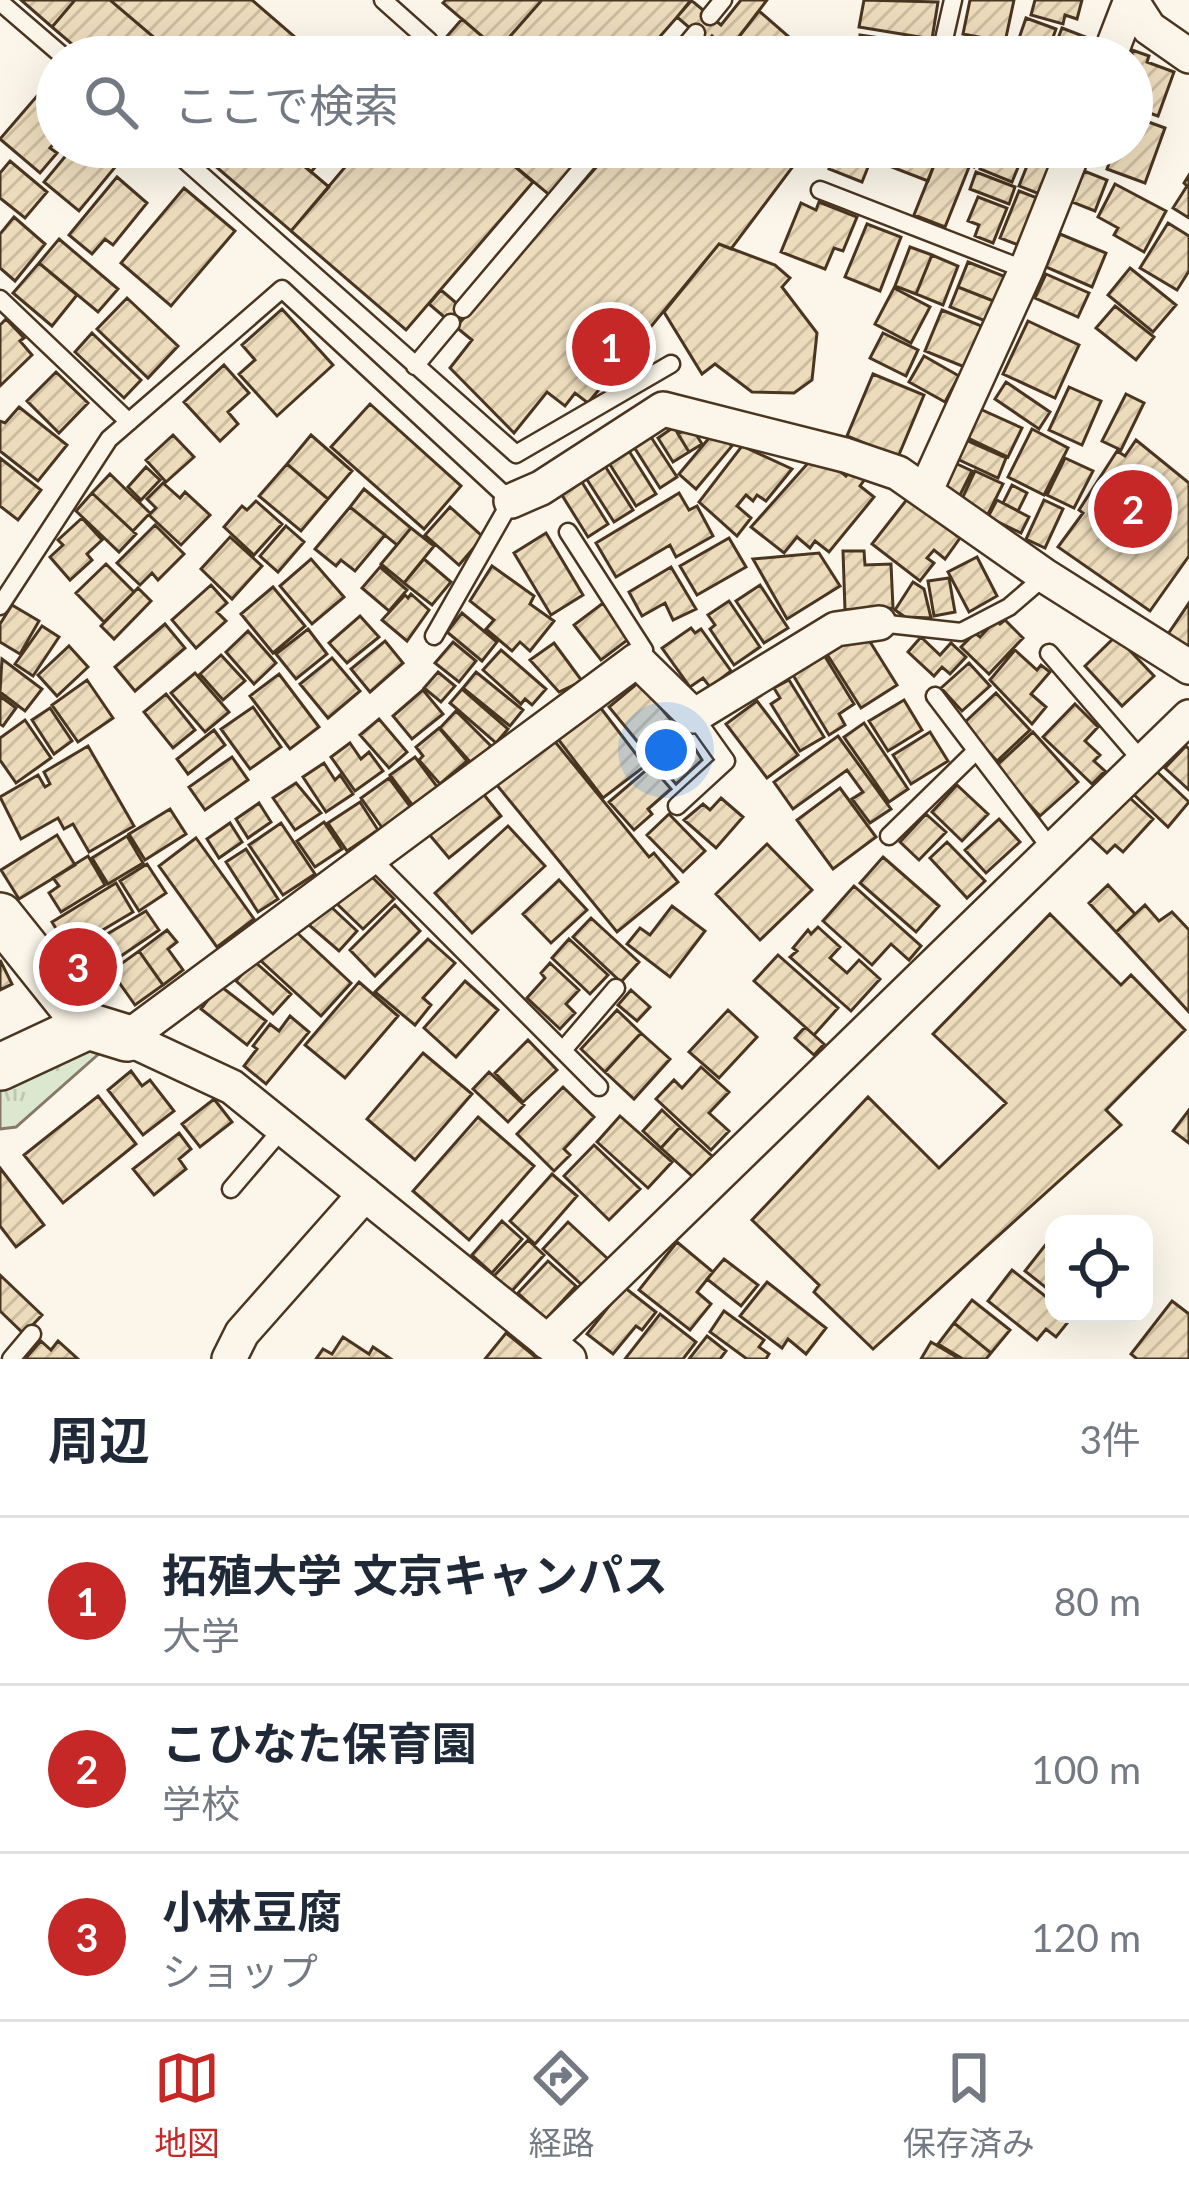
<!DOCTYPE html>
<html lang="ja">
<head>
<meta charset="utf-8">
<style>
	body { margin:0; font-family:Lato,"Noto Sans JP",sans-serif; background:#f6f6f7; color:#1f2937 }
	.controls { position:absolute; right:36px; bottom:36px; display:grid; overflow:hidden; border-radius:24px; box-shadow:0 12px 48px #0002 }
	.controls button { width:108px; height:108px; display:grid; place-items:center; padding:0; border:0; border-bottom:3px solid #e0e1e3; background:#fff; color:#1f2937; font:60px sans-serif }
	.you { position:absolute; left:666px; top:750px; width:42px; height:42px; margin:-30px; border:9px solid #fff; border-radius:50%; background:#1a73e8; box-shadow:0 0 0 18px #1a73e833 }
	.badge { display:grid; place-items:center; width:78px; height:78px; border-radius:50%; background:#c62828; color:#fff; font-size:39px; font-weight:700 }
	.pin { position:absolute; translate:-50% -50%; border:6px solid #fff; box-shadow:0 3px 12px #0006 }
	.list { margin:0; padding:0; list-style:none }
	h2 { display:flex; justify-content:space-between; align-items:center; height:156px; margin:0; padding:0 48px; font-size:51px }
	h2 small { font-size:39px; font-weight:400; color:#747a83 }
	.list li { display:grid; grid-template-columns:78px 1fr auto; gap:36px; align-items:center; box-sizing:border-box; height:168px; padding:0 48px; border-top:3px solid #e0e1e3 }
	.list b { display:block; font-size:45px; white-space:nowrap }
	.list p { margin:0; font-size:39px; white-space:nowrap; color:#747a83 }
	.list em { font-size:39px; font-style:normal; color:#747a83 }
	.icon { flex:none; width:66px; height:66px; fill:none; stroke:currentColor; stroke-width:2; stroke-linecap:round; stroke-linejoin:round }
	.map { position:relative; flex:none; width:1189px; height:1359px; overflow:hidden }
	.search { position:absolute; background:#fff; box-shadow:0 12px 48px #0002; left:36px; right:36px; top:36px; height:132px; display:flex; align-items:center; gap:30px; box-sizing:border-box; padding:0 42px; border-radius:66px; color:#747a83; font-size:45px }
	.sheet { height:660px; background:#fff }
	nav { display:flex; justify-content:space-around; align-items:center; box-sizing:border-box; height:168px; border-top:3px solid #e0e1e3; background:#fff; font-size:33px; color:#747a83 }
	nav a { display:grid; justify-items:center; gap:6px }
	nav .on { color:#c62828 }
	.map>svg:first-child { display:block }
</style>
</head>
<body>
<div class="map">
<svg width="1189" height="1359" viewBox="0 0 1189 1359">
	<defs>
		<pattern id="grass-tufts" width="24" height="20" patternUnits="userSpaceOnUse" patternTransform="scale(3)"><rect width="24" height="20" fill="#dce7d0"/><path d="M3 7l-1-3M5 7V3M7 7l1-3M15 17l-1-3M17 17v-4M19 17l1-3" fill="none" stroke="#bec7b2"/></pattern>
		<pattern id="building-hatch" width="6" height="6" patternUnits="userSpaceOnUse" patternTransform="scale(3)"><rect width="6" height="6" fill="#ecdcbc"/><path d="M-1 1l2-2M0 6l6-6M5 7l2-2" fill="none" stroke="#ccbda1"/></pattern>
	</defs>
	<rect width="100%" height="100%" fill="#fbf6e9"/>
	<path fill="url(#grass-tufts)" stroke="#887966" stroke-width="3" d="M119,1036L16,1127L0,1129V1067Z"/>
	<path fill="url(#building-hatch)" stroke="#4a3520" stroke-width="3" d="M21,0H75L52,27Z
		M75,0H110L177,57H87L52,27Z
		M110,0H252L318,57H177Z
		M446,0H542L498,50L443,3Z
		M542,0H692L642,57H506L498,50Z
		M691,0L721,25L741,0H767L728,51L712,36L706,42L677,17Z
		M864,0L938,2L932,39L859,27Z
		M970,0H1014L1005,42L963,34Z
		M1035,0H1082L1077,19L1065,15L1063,24L1031,15Z
		M759,11L812,57H693L712,36L728,51Z
		M1026,18L1056,29L1046,57L1014,53Z
		M462,19L498,50L506,57H429Z
		M1062,28L1104,44L1099,57H1051Z
		M860,35L928,45L926,57H857Z
		M355,42L372,57H342Z
		M1132,50L1149,56L1147,62L1174,72L1158,116L1132,107L1138,85L1132,83Z
		M43,89L57,101V140L50,148L57,153L40,173L0,139Z
		M1132,116L1165,128L1145,183L1107,169L1115,147H1132Z
		M73,147H106L121,160L79,211L44,182Z
		M193,147H282L329,187L291,231Z
		M282,147H332L311,172Z
		M362,147H492L533,182L406,330L291,231Z
		M492,147H597L553,198Z
		M614,147L806,149L731,249L719,244L588,403L575,393L565,406L547,392L514,433L450,368L472,340L456,327Z
		M838,147H876L862,182L829,169Z
		M876,147H918L938,155L928,181L871,159Z
		M925,147H958L953,158Z
		M958,147L981,148L974,167L953,158Z
		M988,147L1026,148L1012,182L980,169Z
		M1033,151L1057,160L1042,195L1019,186Z
		M938,155L969,167L945,227L914,215Z
		M10,161L47,192L25,218L0,198V173Z
		M1084,171L1107,180L1095,211L1072,202Z
		M976,172L1015,187L1009,204L970,189Z
		M1189,175V218L1173,208L1187,186L1184,183Z
		M117,177L147,203L113,245L105,239L92,254L69,235Z
		M1115,184L1166,211L1144,252L1114,235L1118,228L1098,217Z
		M184,188L235,231L171,306L121,263Z
		M1019,191L1040,199L1021,246L1000,238Z
		M978,197L1007,208L993,243L975,236L979,225L968,221Z
		M819,202L857,217L843,251L834,248L825,269L781,252L801,203L816,210Z
		M14,217L45,244L15,281L0,268V234Z
		M1168,223L1189,236V271L1177,290L1140,268Z
		M867,224L901,237L880,291L845,277Z
		M1060,234L1106,253L1092,287L1046,267Z
		M59,239L118,289L98,312L39,263Z
		M719,244L775,265L790,278L782,287L817,333L812,380L794,393L752,392L715,364L702,374L664,312Z
		M910,247L932,255L916,294L895,286Z
		M932,255L958,266L943,305L916,294Z
		M968,262L1006,277L996,302L958,287Z
		M39,263L77,295L52,326L13,293Z
		M1130,268L1176,305L1153,332L1108,295Z
		M1046,274L1089,293L1078,317L1035,298Z
		M958,287L996,302L988,322L950,307Z
		M894,288L930,307L911,343L875,324Z
		M441,290L468,313L456,327L429,304Z
		M127,298L178,346L148,378L97,329Z
		M1115,306L1154,337L1136,360L1096,328Z
		M282,309L333,365L277,416L239,374L255,360L242,345Z
		M942,310L984,327L967,368L925,351Z
		M6,319L24,338L20,341L32,355L0,386V325Z
		M1028,321L1079,345L1055,398L1003,374Z
		M92,333L141,380L124,398L75,352Z
		M883,333L918,350L906,376L870,358Z
		M924,356L959,376L945,402L909,382Z
		M224,365L249,393L228,412L238,424L220,441L184,402Z
		M56,372L88,403L59,433L27,401Z
		M873,374L924,395L898,457L847,436Z
		M1006,382L1050,412L1039,429L995,399Z
		M1069,387L1101,401L1082,445L1049,430Z
		M1126,394L1144,403L1121,450L1102,441Z
		M370,404L461,486L424,529L331,447Z
		M19,407L67,445L38,481L0,451V421L5,423Z
		M980,409L1022,428L1008,457L966,437Z
		M691,426L702,444L689,452L678,434Z
		M674,427L689,452L673,462L658,438Z
		M1032,429L1068,448L1044,495L1008,477Z
		M715,431L732,446L696,489L679,474Z
		M173,435L194,457L166,482L146,460Z
		M311,435L352,471L328,499L287,464Z
		M651,437L677,477L660,488L634,447Z
		M961,438L1006,458L998,478L953,457Z
		M1136,440L1189,483V556L1150,611L1058,547L1083,513L1079,510L1117,451L1125,456Z
		M742,446L792,469L766,501L757,495L753,501L746,495L737,506L751,518L737,536L699,502Z
		M629,451L656,494L636,506L609,463Z
		M817,453L846,476L852,468L865,479L860,486L874,497L829,552L815,541L810,548L797,537L784,553L751,527Z
		M0,458L41,490L18,520L0,506Z
		M1065,458L1093,471L1074,508L1047,495Z
		M955,463L972,471L958,499L941,491Z
		M287,464L328,499L301,531L259,496Z
		M605,466L633,510L614,522L586,478Z
		M146,467L160,480L141,500L128,487Z
		M975,471L1003,484L987,516L960,503Z
		M110,474L150,513L133,531L92,493Z
		M580,479L608,524L588,537L560,492Z
		M163,483L180,498L185,492L210,515L181,545L149,515L156,508L147,499Z
		M1012,485L1027,493L1018,511L1003,503Z
		M364,489L411,528L397,545L350,507Z
		M92,493L136,534L119,552L76,511Z
		M679,493L689,510L697,506L713,536L676,557L670,545L616,577L596,543Z
		M908,498L960,538L945,559L934,550L927,558L934,563L920,581L872,544Z
		M997,500L1029,517L1021,533L988,517Z
		M1044,500L1063,509L1045,548L1026,539Z
		M256,501L282,524L254,555L224,527L242,506L247,510Z
		M350,507L385,535L355,571L341,560L336,566L315,549Z
		M450,507L483,537L459,565L425,535Z
		M82,518L102,540L87,554L92,560L70,580L50,557L63,545L58,540Z
		M155,525L184,554L158,580L152,573L140,585L117,563Z
		M286,526L304,542L278,572L260,556Z
		M411,528L434,546L404,583L381,564Z
		M546,533L583,595L551,615L514,553Z
		M230,537L262,566L232,599L201,569Z
		M729,538L746,567L697,595L680,566Z
		M843,551H864L865,565L891,564L893,608L845,610Z
		M819,553L840,586L787,619L753,559Z
		M977,557L997,596L969,612L948,572Z
		M311,559L344,597L312,624L280,586Z
		M424,559L451,582L432,605L404,583Z
		M106,564L134,592L104,622L76,593Z
		M492,566L534,596L530,604L554,621L530,651L520,642L512,651L486,629L494,620L470,601Z
		M380,567L407,590L389,611L362,588Z
		M671,567L696,609L673,620L665,603L642,616L629,592Z
		M949,578L955,612L934,616L928,581Z
		M913,582L924,589L931,618L905,617L895,610Z
		M211,585L227,603L217,612L226,621L196,648L172,620Z
		M760,585L788,628L764,643L736,601Z
		M273,587L305,626L273,653L241,614Z
		M138,588L151,601L114,639L101,626Z
		M411,594L429,610L407,641L382,620L405,595L408,598Z
		M729,601L760,647L734,665L710,629L715,625L708,615Z
		M603,603L630,638L601,660L574,625Z
		M1189,603V648L1168,634Z
		M12,605L39,621L20,654L0,642V624Z
		M462,613L497,642L482,661L447,632Z
		M360,616L379,637L347,663L329,643Z
		M996,620L1000,624L1005,620L1023,638L989,674L961,647L975,633L980,637Z
		M165,624L185,648L135,691L115,667Z
		M42,626L59,637L33,676L15,664Z
		M691,628L695,633L701,629L731,671L710,687L703,678L690,687L662,648Z
		M308,629L327,654L296,679L276,654Z
		M862,629L897,685L861,708L825,651Z
		M248,631L276,663L254,684L226,652Z
		M1116,636L1154,676L1122,706L1085,666Z
		M921,637L940,655L951,643L966,657L950,674L942,667L934,676L908,652Z
		M385,641L403,663L370,692L351,669Z
		M453,642L476,661L459,682L435,663Z
		M554,643L582,681L559,692L530,660Z
		M69,646L88,667L57,696L38,675Z
		M501,650L546,689L532,705L525,699L521,704L483,670Z
		M1015,650L1037,670L1041,665L1050,672L1031,694L1046,707L1032,724L990,680Z
		M221,655L245,681L223,700L200,674Z
		M824,655L854,704L839,714L845,725L829,735L793,675Z
		M332,658L360,691L328,718L300,684Z
		M2,659L42,689L25,711L0,692Z
		M969,663L990,686L962,711L941,688Z
		M438,672L455,686L441,702L424,688Z
		M476,672L523,710L510,726L463,688Z
		M195,673L229,712L205,732L171,693Z
		M279,674L319,727L290,749L250,696Z
		M87,680L113,718L78,742L52,705Z
		M789,680L824,737L800,751L771,704L780,698L774,688Z
		M639,682L676,726L646,752L609,707Z
		M462,689L508,729L496,743L450,703Z
		M423,690L443,714L412,739L393,716Z
		M996,693L1030,730L997,761L963,724Z
		M166,694L195,730L173,748L144,712Z
		M0,696L16,708L3,726L0,724Z
		M904,700L922,730L888,751L869,721Z
		M757,701L798,755L767,778L726,724Z
		M1075,704L1098,727L1085,741L1100,755L1094,761L1105,771L1092,784L1043,737Z
		M253,707L281,747L250,769L221,729Z
		M600,707L645,766L603,798L558,739Z
		M50,708L72,741L54,754L32,720Z
		M456,711L491,746L472,764L440,728Z
		M379,719L407,752L389,768L360,735Z
		M25,720L51,758L16,783L0,760V738Z
		M864,723L908,789L889,802L844,737Z
		M439,728L467,761L440,784L419,760L423,756L416,747Z
		M214,730L225,745L188,774L177,759Z
		M930,732L948,761L911,784L893,755Z
		M1033,732L1078,782L1040,816L995,767Z
		M686,734L702,760L676,784L656,761Z
		M838,736L891,809L870,823L852,799L863,792L847,770L793,809L774,782Z
		M552,738L649,857L654,853L678,882L617,932L496,784Z
		M350,743L361,759L369,752L383,771L355,791L331,757Z
		M88,746L134,826L89,852L73,824L64,829L58,818L21,839L0,797L38,775L45,787L50,784L44,772Z
		M1186,746L1189,749V790L1165,768Z
		M232,757L248,780L205,810L189,787Z
		M415,757L441,792L416,810L390,775Z
		M324,763L335,780L340,775L353,794L326,812L303,777Z
		M651,766L671,789L648,809L652,814L634,830L609,802Z
		M1151,766L1189,802L1168,827L1129,790Z
		M389,778L412,809L383,829L361,798Z
		M296,783L321,813L295,830L273,798Z
		M957,785L988,814L962,841L932,812Z
		M840,788L876,837L833,869L797,820Z
		M1120,789L1153,819L1123,852L1115,845L1107,853L1089,836Z
		M481,791L501,816L449,858L428,833Z
		M721,798L743,817L716,848L684,820L703,804L710,810Z
		M360,802L378,830L347,851L328,823Z
		M259,803L271,822L248,838L236,819Z
		M170,809L186,834L145,860L129,834Z
		M669,814L705,851L683,872L647,835Z
		M926,814L946,832L919,860L900,842Z
		M999,819L1020,842L986,873L965,850Z
		M324,822L342,849L315,867L297,841Z
		M230,823L242,842L219,858L207,839Z
		M281,823L315,874L283,895L249,845Z
		M508,826L545,866L472,933L435,893Z
		M57,835L75,865L19,899L1,870Z
		M127,836L143,863L108,884L92,858Z
		M196,838L254,919L217,947L159,866Z
		M947,842L985,881L967,898L930,858Z
		M767,844L812,890L760,940L716,894Z
		M246,849L278,899L258,912L226,862Z
		M88,856L105,885L61,912L49,893L59,886L53,878Z
		M883,857L939,906L916,932L860,883Z
		M147,864L166,893L139,911L120,881Z
		M366,871L394,899L363,929L333,900Z
		M559,880L587,910L551,943L523,914Z
		M116,883L133,912L69,950L52,922Z
		M1108,885L1135,914L1116,932L1089,903Z
		M854,886L921,946L909,960L891,944L872,965L823,921Z
		M328,904L357,931L339,951L309,925Z
		M395,905L420,931L375,976L350,950Z
		M1145,905L1159,921L1172,912L1189,930V1012L1116,932Z
		M672,906L705,931L670,977L627,944L640,928L650,935Z
		M146,911L159,930L89,978L72,955Z
		M1050,914L1121,985L1131,975L1185,1030L1106,1110L1121,1125L873,1349L814,1292L819,1285L752,1220L868,1097L939,1168L1006,1103L933,1034Z
		M591,918L639,962L621,982L573,937Z
		M291,927L351,983L321,1016L260,960Z
		M818,927L840,947L830,958L847,973L859,960L880,979L851,1011L790,957L797,951L793,948L808,930L811,934Z
		M167,930L177,942L168,949L183,970L163,985L139,951Z
		M428,939L455,963L423,998L431,1005L415,1025L375,992Z
		M569,939L608,975L590,994L552,958Z
		M139,951L163,985L135,1005L111,971Z
		M778,955L838,1008L814,1035L754,981Z
		M0,960L12,984L0,990Z
		M254,961L291,994L273,1014L236,981Z
		M550,963L579,990L566,1004L575,1013L560,1029L527,998L545,978L541,973Z
		M465,981L498,1010L456,1057L424,1028Z
		M359,982L398,1016L345,1078L305,1045Z
		M219,985L266,1021L247,1045L201,1009Z
		M631,990L650,1007L637,1021L618,1005Z
		M617,1010L641,1033L605,1072L581,1049Z
		M728,1010L757,1037L719,1078L689,1052Z
		M290,1016L309,1032L266,1084L244,1066L257,1049L253,1046L270,1024L279,1031Z
		M805,1027L824,1044L814,1055L795,1038Z
		M641,1033L670,1059L634,1099L605,1072Z
		M528,1040L557,1070L523,1102L495,1073Z
		M423,1053L472,1094L415,1160L367,1119Z
		M701,1067L729,1092L709,1113L729,1131L711,1150L656,1099L674,1080L682,1088Z
		M131,1071L142,1086L150,1080L174,1111L143,1135L108,1090Z
		M489,1072L524,1105L508,1122L473,1089Z
		M563,1087L594,1117L564,1149L570,1155L554,1171L517,1134Z
		M98,1096L136,1144L63,1203L24,1155Z
		M214,1099L232,1122L200,1147L182,1124Z
		M662,1110L680,1127L661,1148L643,1131Z
		M1189,1110V1143L1173,1131Z
		M620,1116L672,1162L648,1188L597,1142Z
		M478,1117L534,1166L469,1240L413,1191Z
		M680,1127L712,1156L693,1177L661,1148Z
		M179,1133L191,1149L179,1159L186,1169L154,1195L133,1169Z
		M594,1145L640,1189L609,1220L564,1176Z
		M0,1168L44,1225L16,1247L0,1226Z
		M552,1174L577,1196L535,1244L510,1221Z
		M502,1221L522,1239L492,1273L472,1255Z
		M568,1222L608,1259L583,1286L543,1249Z
		M1054,1234V1294L1025,1271Z
		M528,1240L544,1255L511,1292L494,1276Z
		M677,1242L713,1272L697,1292L711,1304L690,1330L639,1290Z
		M724,1259L758,1285L741,1306L707,1279Z
		M548,1261L576,1286L546,1319L518,1293Z
		M1012,1270L1054,1303V1314L1072,1317L1056,1337L1046,1329L1037,1340L988,1301Z
		M0,1275L42,1315L24,1334L0,1311Z
		M767,1282L826,1328L806,1354L788,1339L782,1348L740,1316Z
		M624,1287L656,1312L642,1330L636,1326L613,1354L587,1334Z
		M972,1300L1010,1330L991,1353L954,1323Z
		M1172,1301L1189,1314V1359H1137L1131,1354Z
		M724,1311L764,1340L759,1347L769,1354L766,1359H747L710,1332Z
		M660,1314L696,1342L683,1359H625Z
		M954,1323L991,1353L986,1359H963L938,1344Z
		M506,1333L538,1359H485Z
		M707,1336L726,1351L720,1359H689Z
		M343,1337L369,1354L373,1347L391,1359H316L323,1349L332,1354Z
		M41,1341L51,1350L58,1341L78,1359H25Z
		M931,1342L960,1359H921Z"/>
	<g fill="none" stroke-linecap="round" stroke-linejoin="round">
		<g stroke="#4a3520" stroke-width="21">
			<path id="lane" d="M383,0L429,41
				M0,2L64,57
				M710,16L723,0
				M676,57L696,33
				M940,57L953,0
				M170,147L516,454L671,364
				M820,190L1026,270
				M0,299L129,422
				M463,309L600,147
				M415,366L451,323
				M568,532L644,650L637,660
				M0,606L109,439L282,289L511,501L434,636
				M879,623L961,632L1009,607L1045,576
				M1049,653L1143,762
				M935,696L1052,850
				M677,806L726,761L694,716
				M889,836L976,751
				M369,856L599,1087
				M563,1050L616,988
				M231,1189L283,1128
				M11,1359L32,1334"/>
		</g>
		<g stroke="#4a3520" stroke-width="38">
			<path id="street" d="M1131,0L1149,28L1189,56
				M1109,57L1131,0
				M925,492L1026,270L1075,147
				M511,501L541,488L663,409L845,455L898,473L1045,576L1189,667
				M547,1342L1189,717
				M229,1359L242,1333L365,1194
				M569,1359L232,1087L127,1038L637,660L694,716L836,629L879,623"/>
		</g>
		<g stroke="#4a3520" stroke-width="50">
			<path id="secondary" d="M0,916L88,1026L127,1038
				M0,1067L88,1026"/>
		</g>
		<use href="#lane" stroke="#fbf6e9" stroke-width="16"/>
		<use href="#street" stroke="#fbf6e9" stroke-width="33"/>
		<use href="#secondary" stroke="#fbf6e9" stroke-width="45"/>
	</g>
</svg>
<div class="controls">
<button><svg class="icon" aria-label="locate" viewBox="0 0 24 24"><circle cx="12" cy="12" r="6"/><path d="M12 2v4M12 18v4M2 12h4M18 12h4"/></svg></button>
</div>
<div class="you"></div>
<div class="pin badge" style="left:611px;top:347px">1</div>
<div class="pin badge" style="left:1133px;top:509px">2</div>
<div class="pin badge" style="left:78px;top:967px">3</div>
<div class="search"><svg class="icon" aria-label="search" viewBox="0 0 24 24"><circle cx="10" cy="10" r="6"/><path d="M15 15l6 6"/></svg>ここで検索</div>
</div>
<section class="sheet">
<h2>周辺<small>3件</small></h2>
<ul class="list">
<li><span class="badge">1</span><div><b>拓殖大学 文京キャンパス</b><p>大学</p></div><em>80 m</em></li>
<li><span class="badge">2</span><div><b>こひなた保育園</b><p>学校</p></div><em>100 m</em></li>
<li><span class="badge">3</span><div><b>小林豆腐</b><p>ショップ</p></div><em>120 m</em></li>
</ul>
</section>
<nav>
<a class="on"><svg class="icon" aria-label="map" viewBox="0 0 24 24"><path d="M3 6l6-2 6 2 6-2v14l-6 2-6-2-6 2zM9 4v14M15 6v14"/></svg>地図</a>
<a><svg class="icon" aria-label="directions" viewBox="0 0 24 24"><path d="M12 3l9 9-9 9-9-9zM9 14v-3h6M13 9l2 2-2 2"/></svg>経路</a>
<a><svg class="icon" aria-label="saved" viewBox="0 0 24 24"><path d="M7 4h10v16l-5-4-5 4z"/></svg>保存済み</a>
</nav>
</body>
</html>
